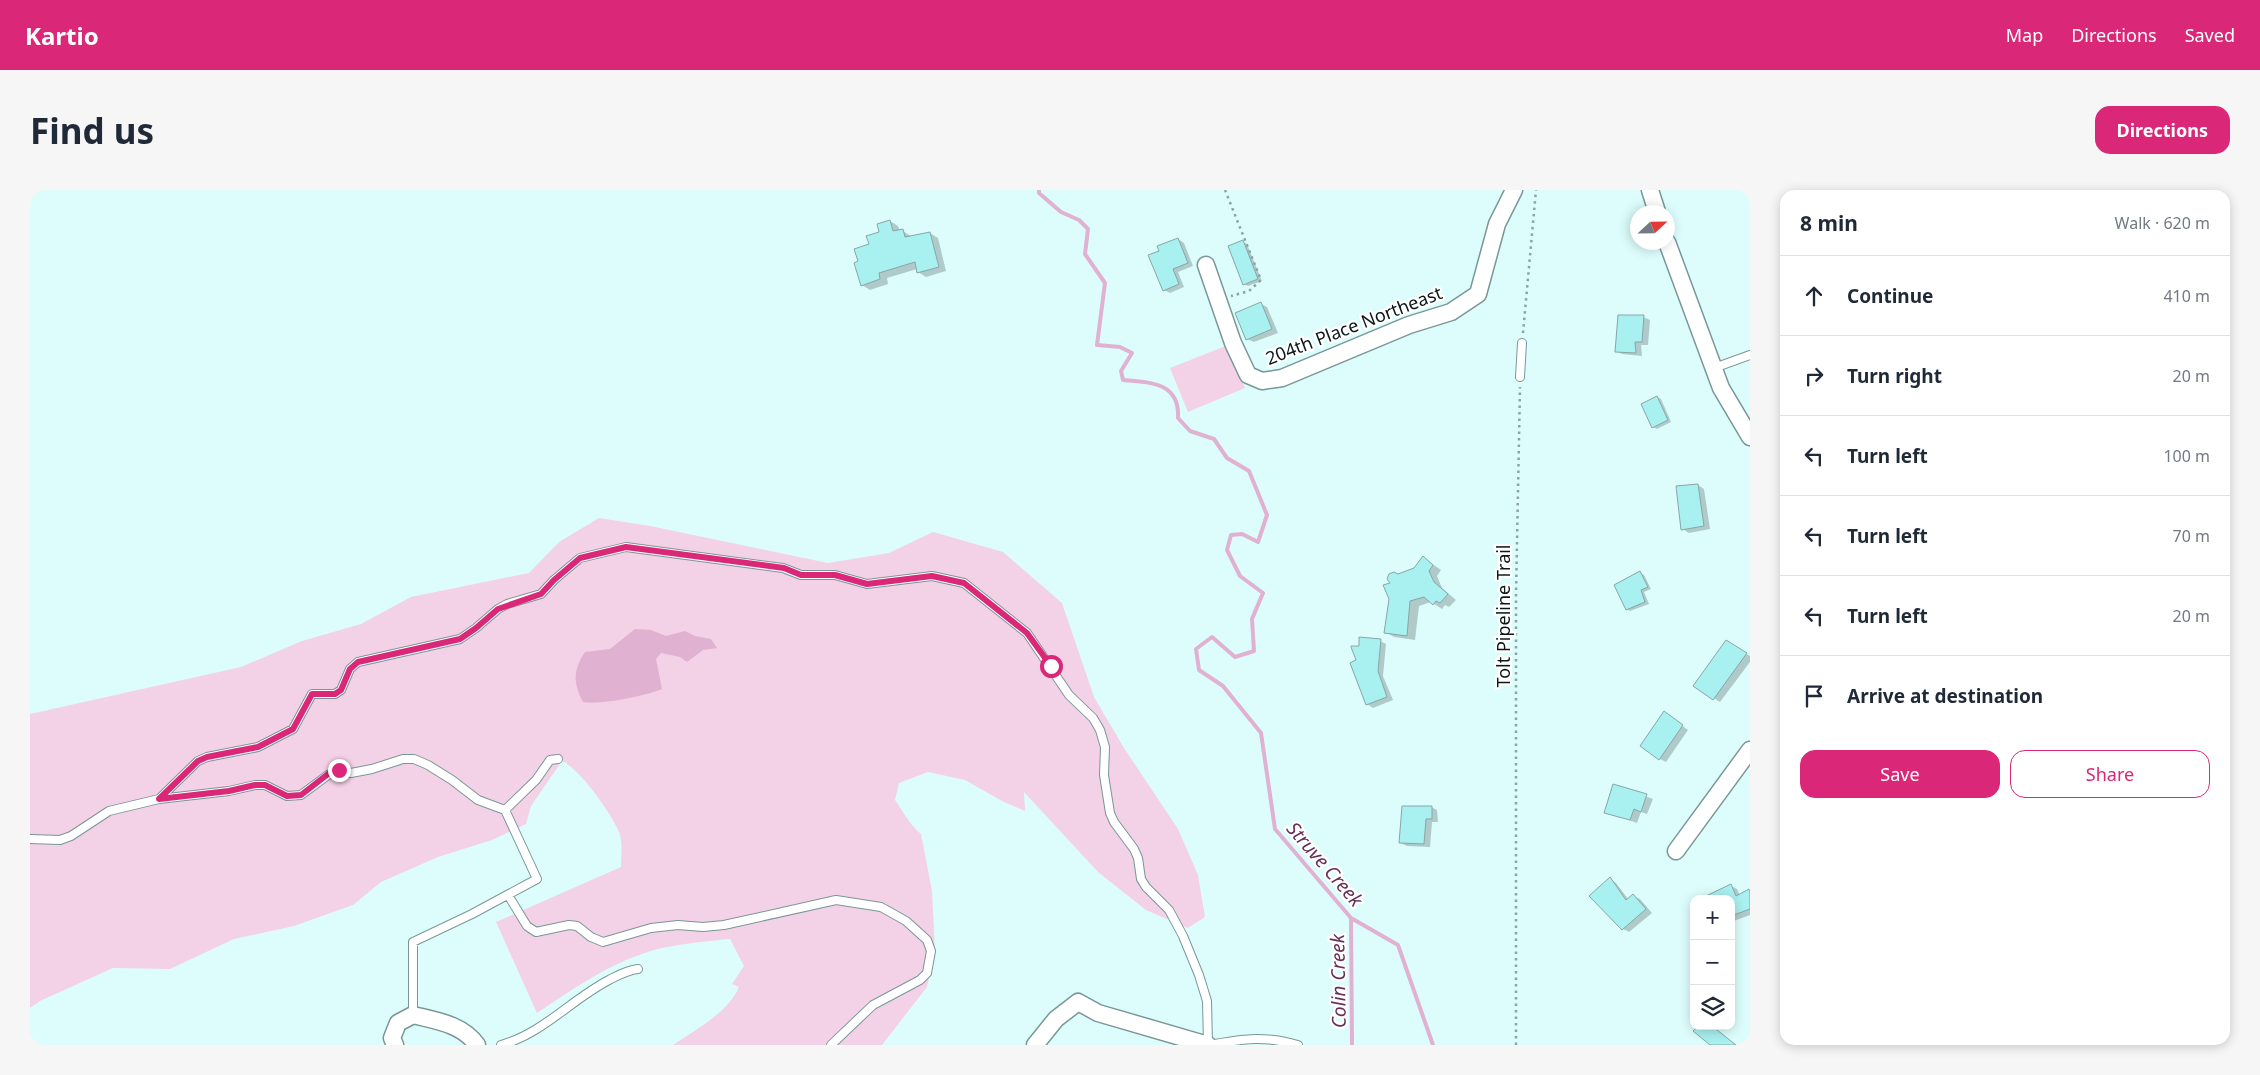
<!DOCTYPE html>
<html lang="en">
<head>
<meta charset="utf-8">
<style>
	body { margin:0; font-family:"Noto Sans",sans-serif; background:#f6f6f7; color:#1f2937 }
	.controls { position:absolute; right:15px; bottom:15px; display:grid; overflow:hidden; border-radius:10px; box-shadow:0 2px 12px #0003 }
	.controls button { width:45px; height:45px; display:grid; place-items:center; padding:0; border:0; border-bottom:1px solid #e0e1e3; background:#fff; color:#1f2937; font:25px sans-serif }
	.compass { position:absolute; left:1600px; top:15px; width:45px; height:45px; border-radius:50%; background:#fff; box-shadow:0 2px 12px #0003; rotate:68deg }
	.stop { position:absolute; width:15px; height:15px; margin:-11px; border:4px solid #db2777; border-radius:50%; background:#fff }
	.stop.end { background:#db2777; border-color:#fff; box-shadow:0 1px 5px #0008 }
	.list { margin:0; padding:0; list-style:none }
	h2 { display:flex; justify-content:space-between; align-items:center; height:65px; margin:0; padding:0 20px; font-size:21px }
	h2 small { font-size:16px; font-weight:400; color:#747a83 }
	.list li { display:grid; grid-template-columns:32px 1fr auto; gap:15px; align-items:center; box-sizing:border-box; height:80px; padding:0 20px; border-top:1px solid #e0e1e3 }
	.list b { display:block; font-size:19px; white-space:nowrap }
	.list em { font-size:16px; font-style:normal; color:#747a83 }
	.actions { display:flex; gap:10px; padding:15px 20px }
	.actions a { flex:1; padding:11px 0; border:1px solid #db2777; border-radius:15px; text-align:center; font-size:18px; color:#db2777 }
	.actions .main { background:#db2777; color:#fff }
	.icon { flex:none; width:28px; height:28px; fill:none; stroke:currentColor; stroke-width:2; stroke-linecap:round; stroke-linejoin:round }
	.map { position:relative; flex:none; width:1720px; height:855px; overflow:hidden; border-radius:15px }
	header { display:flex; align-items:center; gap:30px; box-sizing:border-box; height:70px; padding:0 25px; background:#db2777; color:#fff }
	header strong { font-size:24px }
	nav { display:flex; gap:28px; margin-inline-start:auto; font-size:18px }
	.intro { display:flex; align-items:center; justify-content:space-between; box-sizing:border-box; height:120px; padding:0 30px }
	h1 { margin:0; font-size:35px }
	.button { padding:12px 22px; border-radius:15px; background:#db2777; color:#fff; font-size:18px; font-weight:700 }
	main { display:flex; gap:30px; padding:0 30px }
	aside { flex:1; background:#fff; border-radius:15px; box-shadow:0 2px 12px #0003 }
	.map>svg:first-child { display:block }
</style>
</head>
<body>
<header>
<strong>Kartio</strong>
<nav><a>Map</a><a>Directions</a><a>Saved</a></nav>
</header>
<div class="intro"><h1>Find us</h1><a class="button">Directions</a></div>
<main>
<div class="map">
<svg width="1720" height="855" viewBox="0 0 1720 855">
	<rect width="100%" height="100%" fill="#ddfdfd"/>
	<path fill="#f3d1e7" d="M1198,155L1215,198L1158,222L1140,178Z
		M569,328L620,336L798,373L859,363L903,342L973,362L1032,413L1064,507L1094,558L1148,639L1168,685L1175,727L1158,738L1116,720L1068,682L994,602L995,621L972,611L935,590L898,582L869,593L865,610C873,622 881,636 891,644L902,701L905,759L897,797L852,855H643C665,840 698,823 709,797L702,794L714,776L700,749C671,752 639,754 612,764C574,777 540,801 507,823L466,732L591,677C591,667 593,651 589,642C581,623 550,579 532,571L501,616L496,634L462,650L408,667L351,692L323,715L264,736L204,749L140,779L83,778L10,811L0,818V524L211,477L272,451L331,434L381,407L499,383L529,352Z"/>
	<path fill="#e1b1d1" d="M605,439L621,440L636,446L655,441L665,446L681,449L687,458L673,460L657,472L650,467L631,463L626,469L632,499C615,506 571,515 553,512C543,493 543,480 555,462L580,459Z"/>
	<path fill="#0003" d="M860,31L868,36L870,41H873L882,47L900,43L908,48L916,81L896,87L888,82L887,79L857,88L858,94L840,100L832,95L829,72Z
		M1148,49L1154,53L1163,76L1148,82L1154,97L1140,103L1134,100L1130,62Z
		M1213,52L1217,54L1232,91L1218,96L1214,94Z
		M1231,114L1237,117L1248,143L1224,152L1217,149Z
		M1613,127L1620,130L1618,155H1611L1612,166L1592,164L1586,161Z
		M1627,207L1631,209L1641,232L1627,239L1623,237Z
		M1668,295L1674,299L1680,339L1659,343L1653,339Z
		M1394,368L1411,380L1407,386L1412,398L1426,410L1419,417L1415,415L1412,419L1401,412L1389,416L1385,450L1364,447L1356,442L1363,394L1368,386L1385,379Z
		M1610,383L1614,385L1621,399L1614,402L1619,414L1600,421L1597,419Z
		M1350,451L1356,454L1353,486L1363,510L1343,518L1337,514L1328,471L1330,458Z
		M1696,452L1720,466V472L1690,512L1665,496Z
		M1640,527L1658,540L1636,572L1630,569Z
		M1584,595L1623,609L1617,624L1611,622L1607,633L1576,622Z
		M1401,617L1407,620L1408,632H1402L1400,657L1377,656L1371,653Z
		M1580,689L1586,693L1598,709L1603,706L1610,709L1622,723L1599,742L1593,739Z
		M1701,696L1707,699L1710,706L1720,701V725L1701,732Z"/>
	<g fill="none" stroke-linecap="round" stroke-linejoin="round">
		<path stroke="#e1b1d1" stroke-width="4" d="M1009,0V3L1031,22L1049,30L1058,39L1055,64L1075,93L1067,155L1090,157L1102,163L1091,181L1093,190C1121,192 1150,193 1148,228L1160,241L1184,249L1197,268L1219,281L1237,325L1228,352L1212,344L1201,345L1197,360L1210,386L1233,403L1222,429L1224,461L1205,467L1182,447L1166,459L1169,480L1193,496L1231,543L1245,639L1321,728L1368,755L1403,855
			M1321,728L1322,855"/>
	</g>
	<path fill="#a9f0f0" stroke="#88a6a6" d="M860,30L863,41L873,39L875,47L900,42L909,77L887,83L885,72L849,83L850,89L831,96L824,73L828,71L824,59L839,54L836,46L849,42L847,34Z
		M1148,48L1158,73L1143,79L1149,94L1133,101L1118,65L1129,61L1127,56Z
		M1213,50L1228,89L1213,95L1198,56Z
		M1231,112L1242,139L1216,150L1205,123Z
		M1588,125H1614L1612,152H1605L1606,163L1585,162Z
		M1627,206L1638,230L1622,238L1611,214Z
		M1668,294L1674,336L1651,340L1646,296Z
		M1393,366L1403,375L1399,381L1404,392L1418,404L1410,413L1406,411L1403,415L1394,407L1380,411L1377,446L1354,443L1359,409L1353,395L1360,393L1357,389L1359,384L1364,382L1368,384L1384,378Z
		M1610,381L1618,397L1611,400L1615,412L1596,420L1584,395Z
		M1329,447L1351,449L1348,481L1357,507L1336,515L1320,473L1326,470L1321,457V456H1329Z
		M1696,450L1717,463L1683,510L1663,496Z
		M1634,521L1653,535L1629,570L1610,556Z
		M1583,594L1617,604L1611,622L1604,619L1600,630L1574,623Z
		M1372,616H1402V629H1396L1394,654L1369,653Z
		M1580,687L1596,710L1603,704L1616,719L1592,740L1559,706Z
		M1701,694L1706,706L1719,699L1720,701V719L1701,726V709H1677L1676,706Z
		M1668,836H1682L1706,855H1680L1663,841Z"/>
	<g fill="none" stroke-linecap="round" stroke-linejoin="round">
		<g stroke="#799797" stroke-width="10">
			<path id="service" d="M1684,178L1720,165
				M1490,187L1492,153
				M129,609L168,571L177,567L228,557L263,539L282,504H305L311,500L320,479L328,472L430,449L446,438L468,419L477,414L511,404L524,390L550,368L596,357L753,378L771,385H805L837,394L902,386L934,393L997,443L1039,505L1063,528L1070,540L1075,557L1074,585L1080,623L1084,632L1104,659L1108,668L1111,689L1116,697L1139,720L1153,746L1169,785L1177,811L1178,855
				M0,649L30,650L41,646L79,621L129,609L199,601L225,595H235L257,606L271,605L298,585L309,581L321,583L342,579L373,569H384L398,575L422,590L448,610L475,620L506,590L520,570L528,569
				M478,705L497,736L506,742L539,735L547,736L561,747L573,752L621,738L648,735L673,737L694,735L806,710L851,717L876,731L897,750L901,761L897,783L890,790L843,815L801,855
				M383,825V752L442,724L507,689L475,620
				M471,855C512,844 542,809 579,790C589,785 597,780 608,779
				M1178,855C1214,849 1231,845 1268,855"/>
		</g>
		<g stroke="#799797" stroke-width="19">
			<path id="minor" d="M1620,0L1627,22
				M1637,52L1691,198L1720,247
				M1176,75L1203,153L1218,185L1232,191L1252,188L1379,135L1421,122L1448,104L1467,34L1484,0
				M1646,661L1720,560
				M365,855L362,848L368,833L383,825C407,831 432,834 447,855
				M1005,855L1026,829L1048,812L1068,823L1178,855"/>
		</g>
		<path stroke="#8ba3a3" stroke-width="2.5" stroke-dasharray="2.5 4" stroke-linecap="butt" d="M1195,0L1231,90L1219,101L1201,106
			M1493,143L1506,0
			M1486,855V405L1490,197"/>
		<use href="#service" stroke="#fff" stroke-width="8"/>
		<use href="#minor" stroke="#fff" stroke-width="16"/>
	</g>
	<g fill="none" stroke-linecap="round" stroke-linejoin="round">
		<path stroke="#db2777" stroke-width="6" d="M309,580L298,584L271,605L257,606L235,595H225L199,601L129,609L168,571L177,567L228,557L263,539L282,504H305L311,500L320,479L328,472L430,449L446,438L468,419L511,404L524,390L550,368L596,357L754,378L771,385H805L837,394L902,386L934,393L997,443L1021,476"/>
	</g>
	<g text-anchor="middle" stroke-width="4.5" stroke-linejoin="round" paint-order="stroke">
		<g font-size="18" fill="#0c1718" stroke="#fff">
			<text transform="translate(1324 136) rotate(-21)" y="6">204th Place Northeast</text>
			<text transform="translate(1474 426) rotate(-90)" y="6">Tolt Pipeline Trail</text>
		</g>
		<g font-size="19" font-style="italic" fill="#682e58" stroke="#fff">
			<text transform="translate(1295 674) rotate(49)" y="7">Struve Creek</text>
			<text transform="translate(1308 791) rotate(-91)" y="7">Colin Creek</text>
		</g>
	</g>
</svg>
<div class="controls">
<button>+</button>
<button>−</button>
<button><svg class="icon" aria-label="layers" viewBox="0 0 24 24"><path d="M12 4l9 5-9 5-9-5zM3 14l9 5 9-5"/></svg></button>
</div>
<svg class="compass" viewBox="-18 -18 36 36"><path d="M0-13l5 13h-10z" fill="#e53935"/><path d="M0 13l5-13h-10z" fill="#747a83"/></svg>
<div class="stop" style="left:1021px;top:476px"></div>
<div class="stop end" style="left:309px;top:580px"></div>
</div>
<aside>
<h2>8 min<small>Walk · 620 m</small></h2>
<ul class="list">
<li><svg class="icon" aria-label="ahead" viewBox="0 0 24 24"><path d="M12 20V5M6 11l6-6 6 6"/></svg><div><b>Continue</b></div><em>410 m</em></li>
<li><svg class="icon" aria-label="right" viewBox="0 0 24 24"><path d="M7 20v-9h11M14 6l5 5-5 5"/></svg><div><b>Turn right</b></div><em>20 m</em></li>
<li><svg class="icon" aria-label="left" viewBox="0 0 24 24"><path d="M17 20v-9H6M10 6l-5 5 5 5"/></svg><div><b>Turn left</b></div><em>100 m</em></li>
<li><svg class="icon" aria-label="left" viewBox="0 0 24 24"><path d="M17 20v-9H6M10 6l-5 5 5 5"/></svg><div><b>Turn left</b></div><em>70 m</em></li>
<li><svg class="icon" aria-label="left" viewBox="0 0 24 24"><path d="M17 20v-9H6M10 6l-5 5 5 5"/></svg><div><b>Turn left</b></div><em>20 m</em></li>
<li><svg class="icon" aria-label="arrive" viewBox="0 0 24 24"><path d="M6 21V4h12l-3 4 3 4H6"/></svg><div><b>Arrive at destination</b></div></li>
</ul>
<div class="actions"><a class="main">Save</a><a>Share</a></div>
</aside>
</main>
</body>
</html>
